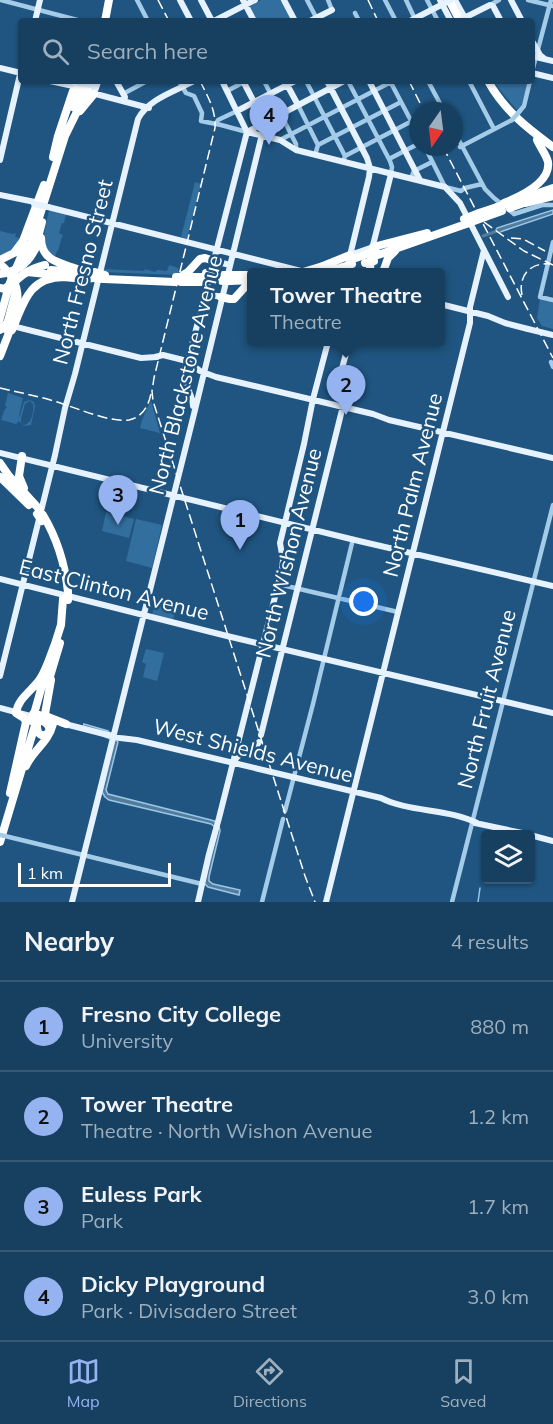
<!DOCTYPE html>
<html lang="en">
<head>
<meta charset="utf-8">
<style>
	body { margin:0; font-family:Mulish,sans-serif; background:#204766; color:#f1f3f6 }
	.controls { position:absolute; right:18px; bottom:18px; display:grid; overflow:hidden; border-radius:6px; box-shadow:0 2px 4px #0004 }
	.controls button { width:54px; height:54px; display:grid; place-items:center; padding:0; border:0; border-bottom:2px solid #365975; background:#174060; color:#f1f3f6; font:30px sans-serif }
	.compass { position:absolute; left:409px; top:102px; width:54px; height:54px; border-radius:50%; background:#174060; box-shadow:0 2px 4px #0004; rotate:194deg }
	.scale { position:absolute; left:18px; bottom:15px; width:153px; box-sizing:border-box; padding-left:6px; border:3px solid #fff; border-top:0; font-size:16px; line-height:21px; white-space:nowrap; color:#fff; -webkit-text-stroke:4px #1f5580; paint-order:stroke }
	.you { position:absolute; left:364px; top:602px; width:21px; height:21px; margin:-15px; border:4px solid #fff; border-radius:50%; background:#1a73e8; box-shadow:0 0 0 9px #1a73e833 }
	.badge { display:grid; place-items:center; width:39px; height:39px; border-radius:50%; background:#95b2f1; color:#111; font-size:20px; font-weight:700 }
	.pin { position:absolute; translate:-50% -50px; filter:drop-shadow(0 2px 3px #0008) }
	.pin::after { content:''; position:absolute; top:32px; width:21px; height:18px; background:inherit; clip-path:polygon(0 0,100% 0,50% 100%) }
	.popup { position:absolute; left:247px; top:268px; width:198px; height:78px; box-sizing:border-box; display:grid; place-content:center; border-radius:6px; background:#174060; filter:drop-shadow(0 2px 4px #0005); font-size:20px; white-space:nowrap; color:#9eafbd }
	.popup b { font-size:22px; color:#f1f3f6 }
	.popup::after { content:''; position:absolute; left:50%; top:100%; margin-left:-12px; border:12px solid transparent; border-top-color:#174060 }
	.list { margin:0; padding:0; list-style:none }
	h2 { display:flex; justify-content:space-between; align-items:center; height:78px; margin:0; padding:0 24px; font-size:26px }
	h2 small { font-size:20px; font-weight:400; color:#9eafbd }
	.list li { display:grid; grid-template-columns:39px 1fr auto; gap:18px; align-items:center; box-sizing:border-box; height:90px; padding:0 24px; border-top:2px solid #365975 }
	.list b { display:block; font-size:22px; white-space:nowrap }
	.list p { margin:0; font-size:20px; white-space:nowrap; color:#9eafbd }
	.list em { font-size:20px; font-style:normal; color:#9eafbd }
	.icon { flex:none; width:33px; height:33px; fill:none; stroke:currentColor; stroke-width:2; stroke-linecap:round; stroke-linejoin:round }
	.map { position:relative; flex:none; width:553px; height:902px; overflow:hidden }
	.search { position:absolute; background:#174060; box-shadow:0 2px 4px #0004; left:18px; right:18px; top:18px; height:66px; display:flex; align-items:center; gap:15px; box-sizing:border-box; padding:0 21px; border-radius:6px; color:#9eafbd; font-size:22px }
	.sheet { height:438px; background:#174060 }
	nav { display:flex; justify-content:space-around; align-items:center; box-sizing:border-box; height:84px; border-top:2px solid #365975; background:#174060; font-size:16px; color:#9eafbd }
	nav a { display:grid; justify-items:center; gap:3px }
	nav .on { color:#95b2f1 }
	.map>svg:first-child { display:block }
</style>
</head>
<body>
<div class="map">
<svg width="553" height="902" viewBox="0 0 553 902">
	<rect width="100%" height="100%" fill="#1f5580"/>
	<path fill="#336f9e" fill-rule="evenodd" d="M261,0H282L292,21H256L248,7Z
		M494,81H528L522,104L518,111L499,89Z
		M195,182L201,184L187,239L181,237Z
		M49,210L66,214L64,223H62L59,233L63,235C60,241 60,245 58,251H57L55,257C38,247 46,226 49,210Z
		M0,231L13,234L16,233L15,237L20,238C16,249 9,252 0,257Z
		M169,265L178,268L179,273L177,275L102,272V269L144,271L145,269L155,272L157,270L167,271Z
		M540,299L553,301V329L542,326L537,318Z
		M8,393L23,398L19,415V418L24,402L30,400L34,402L35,407L31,425L24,426L19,421L16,424L1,420L4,411L7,407L5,406ZM30,401L33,404C34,411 32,424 24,425L21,424V419L25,404Z
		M151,401L160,433L140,428C143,415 145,413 151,401Z
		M106,512L134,519L129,538L102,531Z
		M136,519L162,525L152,568L126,561Z
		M155,603L176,608L173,620L152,615Z
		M146,649L164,653L157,681L143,677L146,664L142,662Z"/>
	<path fill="#547b9a" stroke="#98c7e9" stroke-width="1.5" d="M553,210V214L500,232L496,230L497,228Z
		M84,724L108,731L118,742L106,790L108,794L211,820L217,822L215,827L211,824L109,800L105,797L102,792L113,740L83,728Z
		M219,825L220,831L209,877V881L213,884L240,890L239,895L208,887L204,883Z"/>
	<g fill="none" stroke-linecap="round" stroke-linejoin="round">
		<path stroke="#98c7e9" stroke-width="1.5" d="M478,902L480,888"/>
		<path stroke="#547b9a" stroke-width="3" d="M483,236L500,230"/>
		<path stroke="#a4cbe8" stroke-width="4.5" d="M1,0L81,21
			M137,0L148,21
			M307,0L318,21
			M328,0L332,10
			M385,0L396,21
			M406,0L415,19
			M427,0L438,21
			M528,0L553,6
			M490,5L499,0
			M355,13L359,21
			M532,72L551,0
			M179,81L186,93L194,96L202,113L201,121L221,125
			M264,81L296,144V150
			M306,81L345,156L343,162
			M348,81L390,161L392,167L391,174
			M390,81L418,134
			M428,81L444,111
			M469,81L494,129
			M227,91L246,81
			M123,94L147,81
			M298,105L318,145L315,155
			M519,112L524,106L530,81
			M265,122L272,138
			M216,124L218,120L237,111
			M221,125L247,132
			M454,131L485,189L494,198L514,214
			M280,140L391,82
			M318,145L401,102
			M425,147L445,187L461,191L465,188L482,184
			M460,147L512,120
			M345,156L412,121
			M389,159L418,144
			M411,178L414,171L432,162
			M514,214L542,205H553
			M553,242L540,297L553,300
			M551,362L553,367
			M278,584L398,612
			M285,811L313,704L353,539
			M5,836L202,884
			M262,902L283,819
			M452,902L553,505"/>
		<path stroke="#e6f2fe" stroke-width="6" d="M180,0L191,21
			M201,0L212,21
			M243,0L254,21
			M284,0L295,21
			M440,0L451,21
			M455,0L465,18
			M511,0L522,21
			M464,18L490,5L493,6L501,21
			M35,21L40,0
			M214,21L255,0
			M310,21L332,10
			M410,21L443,4
			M532,41L540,55L545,59
			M536,57L553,61
			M0,68L21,73
			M532,73L553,78
			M50,81L78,87
			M116,81L125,97L124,101L120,100
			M222,81L247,132
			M243,81L254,102
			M285,81L298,105
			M327,81L367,158L370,168L369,177L346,272
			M369,81L420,180
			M92,93L149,108
			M94,94L98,82
			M237,111L295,81
			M247,132L280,140L296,150L445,187L460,203L508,297
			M247,132L344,81
			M0,160L21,70
			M0,195L35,202
			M48,207L305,272
			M372,249L391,174
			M350,255L373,247
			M214,261L230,265
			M346,272H366
			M204,293L221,297
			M440,304L488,316L505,323L528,329
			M0,323L141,358L157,357
			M155,357L163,355L187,361L200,371L216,377L373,414L389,420L553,458
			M193,406C193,394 183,385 185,372L247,132
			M0,453L359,541L553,586
			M0,579L227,636L553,713
			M0,676L55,455L65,408L75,374L138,119C148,99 176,91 194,81
			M0,708L34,717
			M61,723L120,738L137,740L381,798C408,812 450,809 477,823
			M261,735L344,402C345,393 339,389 339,380L349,342
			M235,760C241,749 253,755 259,742
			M475,823L527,834
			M530,835L553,841
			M72,902L194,414L265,122
			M198,902L209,854L219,818L282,569L283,560L280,543L304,444L313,399L328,342
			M326,902L470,323V307L484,250"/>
		<path stroke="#fff" stroke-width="8" d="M449,0L460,21
			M105,21L109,0
			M75,81L79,85
			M488,81C504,110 527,128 553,147
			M73,107L85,81
			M80,111L94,94
			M53,157L58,136L73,91L77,90
			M521,199L553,188
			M504,203C519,197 551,183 548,162C546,154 540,147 537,140
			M526,203L553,196
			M510,208L529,201
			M479,213L497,207
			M485,217L502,211
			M41,238C41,262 62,263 80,270
			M373,247L427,233
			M35,249L42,222
			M375,256L466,224
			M371,257L370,269L372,272
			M353,259L367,254
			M0,260L14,253L23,241L44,185
			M25,262L65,136L92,81
			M323,266L350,255
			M51,270L94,274
			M27,272L56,275
			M327,272L343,267
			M383,272L388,258L395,251
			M183,275L188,272L200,259L205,258L214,261
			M231,275H252
			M182,277H205
			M104,279L175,282
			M230,281L252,280
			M181,282H202
			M0,288L5,289L9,285L26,245
			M221,297L230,299H234L245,287L252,283
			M0,318L7,293
			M8,321L16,291
			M15,323C25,298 32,277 64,277C73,278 83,280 93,278
			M0,330L1,327
			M0,356L10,330
			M22,456L19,476L24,488
			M0,463L9,476L39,509
			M0,477L29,505
			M43,515C58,540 65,564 68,592
			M54,647L61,625L63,599
			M51,680L45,714L48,717L66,724
			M48,683L60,643
			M34,714L45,675
			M37,726C37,745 61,730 42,721
			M26,766C34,749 48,743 53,724L51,721
			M10,793L26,722L24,718L16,713C18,698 32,691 40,679C47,668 50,656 55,644
			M0,842L36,722"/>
		<path stroke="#fff" stroke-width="1.5" stroke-dasharray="10 4.5" stroke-linecap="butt" d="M158,0L169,21
			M368,0L378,21
			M200,81C208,97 216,110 215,128L154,378L152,391L153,401L305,876L315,902
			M409,81L424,111
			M443,147L553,358
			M484,222L524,251L553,265
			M511,238L523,239L545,251
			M522,295C518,276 530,262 550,264
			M0,388C21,393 43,397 63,404C79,409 112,423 129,420C143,417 149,405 151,393"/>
		<path stroke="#a4cbe8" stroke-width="4.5" d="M512,120L519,112
			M0,835L5,836"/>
		<path stroke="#e6f2fe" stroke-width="6" d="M443,4L451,0
			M459,21L464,18
			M78,87H87L95,84
			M34,204L48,207
			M528,329L553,335"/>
		<path stroke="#fff" stroke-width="8" d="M77,90L89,92
			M497,207L506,204
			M464,219L479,213
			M466,224L485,217
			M367,254L376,251
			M365,263L374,261
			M0,264C16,277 21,294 15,314
			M343,267L352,264
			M95,272L105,275
			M303,272L323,266
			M206,273L214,274
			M0,274C16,272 28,264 35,249
			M223,275H231
			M176,277H182
			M93,278L104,279
			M202,281H212
			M222,281H230
			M7,293C15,278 28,269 45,265
			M5,329L8,321
			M12,330L15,323
			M37,514L42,521
			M68,600V592
			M31,721L33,714
			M38,722L39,715"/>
	</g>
	<g text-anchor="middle" stroke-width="5" stroke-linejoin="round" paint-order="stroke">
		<g font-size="21" fill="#fff" stroke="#1f5580">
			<text transform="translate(83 272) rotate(-76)" y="7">North Fresno Street</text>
			<text transform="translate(186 375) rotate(-76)" y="7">North Blackstone Avenue</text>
			<text transform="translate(413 485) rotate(-76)" y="7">North Palm Avenue</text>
			<text transform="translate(289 553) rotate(-76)" y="7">North Wishon Avenue</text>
			<text transform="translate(114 590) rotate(14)" y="7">East Clinton Avenue</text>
			<text transform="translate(487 699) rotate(-76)" y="7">North Fruit Avenue</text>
			<text transform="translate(253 751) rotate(14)" y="7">West Shields Avenue</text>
		</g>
	</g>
</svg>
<div class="controls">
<button><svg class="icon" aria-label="layers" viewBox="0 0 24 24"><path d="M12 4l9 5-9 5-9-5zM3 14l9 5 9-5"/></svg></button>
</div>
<svg class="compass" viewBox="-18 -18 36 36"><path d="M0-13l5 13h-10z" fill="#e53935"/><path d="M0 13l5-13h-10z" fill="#9eafbd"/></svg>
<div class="scale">1 km</div>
<div class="you"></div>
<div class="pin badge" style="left:240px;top:550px">1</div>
<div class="pin badge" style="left:346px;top:415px">2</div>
<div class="popup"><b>Tower Theatre</b>Theatre</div>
<div class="pin badge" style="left:118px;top:525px">3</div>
<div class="pin badge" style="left:269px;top:145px">4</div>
<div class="search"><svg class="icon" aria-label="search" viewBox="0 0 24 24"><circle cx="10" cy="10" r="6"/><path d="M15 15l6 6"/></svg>Search here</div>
</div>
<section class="sheet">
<h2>Nearby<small>4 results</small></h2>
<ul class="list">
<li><span class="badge">1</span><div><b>Fresno City College</b><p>University</p></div><em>880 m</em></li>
<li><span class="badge">2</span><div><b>Tower Theatre</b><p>Theatre · North Wishon Avenue</p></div><em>1.2 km</em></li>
<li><span class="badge">3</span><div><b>Euless Park</b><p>Park</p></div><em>1.7 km</em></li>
<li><span class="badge">4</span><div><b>Dicky Playground</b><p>Park · Divisadero Street</p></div><em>3.0 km</em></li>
</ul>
</section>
<nav>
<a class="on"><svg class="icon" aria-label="map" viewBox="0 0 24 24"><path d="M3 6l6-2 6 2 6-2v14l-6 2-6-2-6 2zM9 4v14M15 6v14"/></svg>Map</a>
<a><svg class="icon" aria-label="directions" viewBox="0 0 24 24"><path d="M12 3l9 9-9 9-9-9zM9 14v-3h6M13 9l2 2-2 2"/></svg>Directions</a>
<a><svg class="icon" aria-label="saved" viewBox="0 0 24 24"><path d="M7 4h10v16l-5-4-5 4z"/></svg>Saved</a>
</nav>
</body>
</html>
